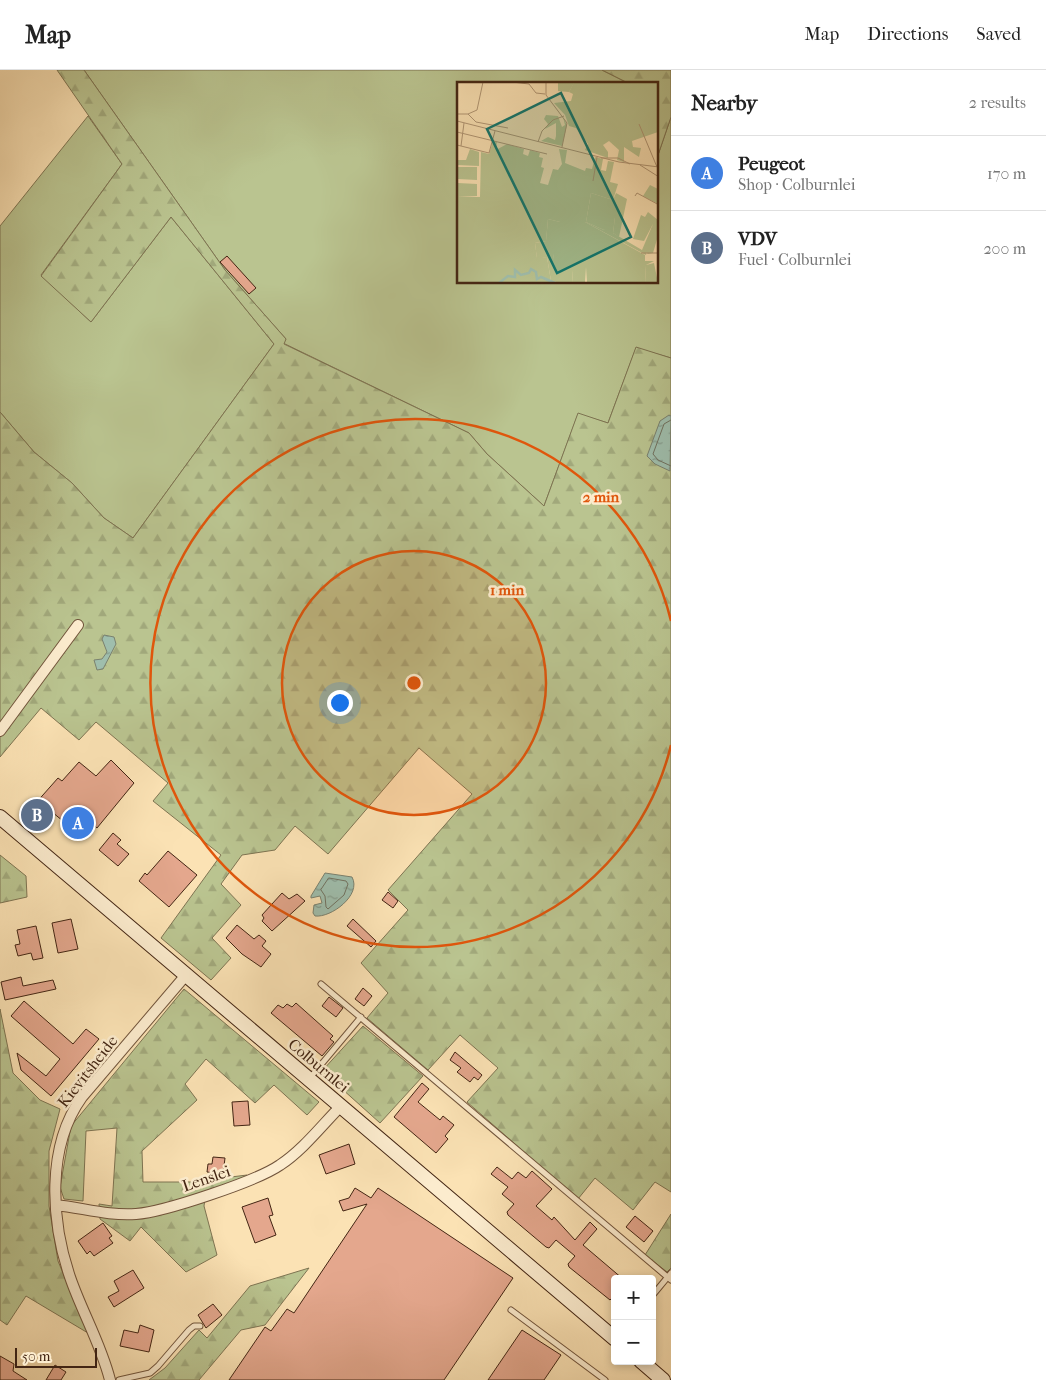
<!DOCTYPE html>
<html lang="en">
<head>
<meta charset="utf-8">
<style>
	body { margin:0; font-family:"IM FELL French Canon",serif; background:#f6f6f6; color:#222 }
	.controls { position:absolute; right:15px; bottom:15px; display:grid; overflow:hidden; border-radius:5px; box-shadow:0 2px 8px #0003 }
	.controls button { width:45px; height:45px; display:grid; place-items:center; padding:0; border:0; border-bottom:1px solid #e0e0e0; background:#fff; color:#222; font:25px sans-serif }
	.scale { position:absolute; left:15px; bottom:12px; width:82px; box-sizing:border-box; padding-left:5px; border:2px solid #432513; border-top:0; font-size:14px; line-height:18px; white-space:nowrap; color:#432513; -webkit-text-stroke:4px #fcecce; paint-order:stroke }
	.you { position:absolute; left:339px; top:632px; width:18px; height:18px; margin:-12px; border:4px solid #fff; border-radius:50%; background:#1a73e8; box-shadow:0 0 0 8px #1a73e833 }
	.badge { display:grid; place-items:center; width:32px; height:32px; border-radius:50%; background:#b45309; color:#fff; font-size:16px; font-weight:700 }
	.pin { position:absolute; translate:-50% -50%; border:2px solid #fff; box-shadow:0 1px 5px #0006 }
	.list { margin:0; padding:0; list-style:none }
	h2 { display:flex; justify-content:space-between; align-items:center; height:65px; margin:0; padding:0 20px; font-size:21px }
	h2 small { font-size:16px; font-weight:400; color:#767676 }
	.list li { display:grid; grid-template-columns:32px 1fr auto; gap:15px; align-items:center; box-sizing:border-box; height:75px; padding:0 20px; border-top:1px solid #e0e0e0 }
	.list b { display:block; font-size:19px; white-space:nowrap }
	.list p { margin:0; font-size:16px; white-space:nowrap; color:#767676 }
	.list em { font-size:16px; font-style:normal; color:#767676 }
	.map { position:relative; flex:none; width:671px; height:1310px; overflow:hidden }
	header { display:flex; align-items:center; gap:30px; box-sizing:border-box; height:70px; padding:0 25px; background:#fff; border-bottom:1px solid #e0e0e0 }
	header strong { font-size:24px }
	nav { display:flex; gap:28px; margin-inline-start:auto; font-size:18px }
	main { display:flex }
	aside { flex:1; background:#fff }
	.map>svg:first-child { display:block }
</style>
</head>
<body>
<header>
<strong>Map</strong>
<nav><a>Map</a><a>Directions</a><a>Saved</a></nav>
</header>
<main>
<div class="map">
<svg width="671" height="1310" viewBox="0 0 671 1310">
	<defs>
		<pattern id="forest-firs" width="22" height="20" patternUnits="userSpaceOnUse" patternTransform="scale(1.25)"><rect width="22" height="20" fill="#bac490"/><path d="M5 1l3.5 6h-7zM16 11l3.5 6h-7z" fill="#a1a87b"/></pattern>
		<pattern id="water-ripples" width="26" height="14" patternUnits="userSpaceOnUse" patternTransform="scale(1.25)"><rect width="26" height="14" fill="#9fbead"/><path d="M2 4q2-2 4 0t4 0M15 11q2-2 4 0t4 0" fill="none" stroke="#839a8c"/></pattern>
	</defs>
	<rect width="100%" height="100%" fill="#fbe2b4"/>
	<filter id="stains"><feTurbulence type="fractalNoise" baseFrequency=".004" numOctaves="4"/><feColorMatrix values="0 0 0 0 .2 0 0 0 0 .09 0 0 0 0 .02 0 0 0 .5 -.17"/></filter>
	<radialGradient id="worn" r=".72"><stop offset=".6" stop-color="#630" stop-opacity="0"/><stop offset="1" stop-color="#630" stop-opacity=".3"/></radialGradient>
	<path fill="#bac490" stroke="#7e7452" d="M84,0H602L630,14H458V212H657V88L671,47V288L636,278L608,353L578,344L544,436L487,384L469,363L283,273L286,269L225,200Z
		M88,46L122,94L41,205L91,252L171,147L274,274L133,468L104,448L72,413L34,382L0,342V156Z"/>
	<path fill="url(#forest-firs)" stroke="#7e7452" d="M57,0H84L225,200L286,269L284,274L469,363L487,384L544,436L578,343L608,353L636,277L671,288V1122L655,1112L633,1140L595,1108L578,1129L467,1032L498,998L460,965L428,1000L367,948L388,923L361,893L408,840L388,820L472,724L419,678L328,784L295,756L275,780L242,785L221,814L241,835L212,868L231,888L211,910L161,868L221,785L153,731L168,713L96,652L79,670L41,638L0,687V342L34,382L72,413L104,448L133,468L274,274L171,147L91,252L41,206L122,94Z
		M602,0H671V47L657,88V14H630Z
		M0,785L26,806L27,827L0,833Z
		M184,919L319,1032L307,1045L274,1015L255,1033L206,989L185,1014L197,1030L142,1081L143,1112H191L247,1105L253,1114L205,1129L204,1136L217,1185L186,1202L141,1157L130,1171L100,1149L99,1134L112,1136L117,1058L86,1061L83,1131L64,1129L60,1117L71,1056Z
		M0,939L13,1003L40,1030L60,1039L49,1081V1136L58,1191L88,1263L26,1226L7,1255L0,1250Z
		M363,956L423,1006L380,1053L322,1001Z
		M671,1144V1198L667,1202L645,1185Z
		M309,1198L265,1255L241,1260L199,1310H149L165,1298L199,1260L207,1268L250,1216Z"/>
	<path fill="url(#water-ripples)" stroke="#7a816f" d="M669,345L671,346L670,401L655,394L647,386L660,351Z
		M104,565L114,567L116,574L103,599L97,600L94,590L102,589L107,582L102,569Z
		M325,803L352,807C362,825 331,848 315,846L313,843L314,835L322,833L320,826L311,828V826Z"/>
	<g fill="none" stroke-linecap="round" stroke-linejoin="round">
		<path stroke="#717260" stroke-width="1" d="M671,350L664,354L653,384L658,390L671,396
			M329,808L346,811L348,814L344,825L328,839L326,837L325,826L321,820Z"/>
	</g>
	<path fill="#e4a78d" stroke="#432513" d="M227,186L256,218L249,224L220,192Z
		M111,690L134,713L97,758L90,752L80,765L52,742L40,755L27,743L58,708L62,711L79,692L96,706Z
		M113,763L121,770L117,774L129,784L118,796L99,780Z
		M168,781L197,805L169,837L139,811L145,803L147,805Z
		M388,822L398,831L393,838L382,830Z
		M282,823L289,829L297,824L305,831L272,861L262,851L264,848L262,845Z
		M71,849L78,879L58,883L52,853Z
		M353,849L376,871L371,877L347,856Z
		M237,855L254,869L259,865L266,871L262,876L271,884L261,897L242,884L226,868Z
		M36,856L43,888L33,890L31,883L18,886L15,875L20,874L17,860Z
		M21,907L23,916L53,910L56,919L5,930L1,912Z
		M363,918L372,926L364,936L355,929Z
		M329,927L343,938L336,947L322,936Z
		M24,931L73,974L86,959L99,969L51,1026L21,1000L17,983L46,1006L60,989L11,946Z
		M296,933L333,966L330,969L334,972L322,986L271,943L278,935L283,938L287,934L292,937Z
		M455,982L482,1005L478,1010L474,1007L470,1012L457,1002L461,998L450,990Z
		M422,1013L429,1019L418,1032L440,1050L443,1046L454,1055L445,1066L448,1069L436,1083L394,1047Z
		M248,1031L250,1055L234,1056L232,1032Z
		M349,1074L355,1094L326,1104L319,1085Z
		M213,1087L225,1088L223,1104L207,1102L208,1094H212Z
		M497,1097L512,1109L518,1102L526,1108L532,1101L552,1119L536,1136L552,1150L554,1147L575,1170L590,1152L597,1159L583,1175L623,1209H615V1225L610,1230L569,1197L568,1194L575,1186L556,1170L549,1178L546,1177L508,1145L507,1142L514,1134L502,1124L508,1117L491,1104Z
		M355,1118L371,1128L378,1118L513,1208L444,1310H229L265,1257L271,1261L287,1239L294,1243L367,1134L343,1141L339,1131L349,1128Z
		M268,1128L273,1145L269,1146L276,1165L255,1173L242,1137Z
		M635,1146L653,1161L644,1172L626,1157Z
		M103,1153L112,1166L109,1168L113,1173L94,1186L90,1181L87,1184L78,1171Z
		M133,1200L144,1218L114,1237L108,1227L119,1221L114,1211Z
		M213,1234L222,1245L206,1258L198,1245Z
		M140,1255L154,1260L149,1282L120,1276L124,1260L138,1263Z
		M522,1260L561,1285L544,1310H488Z
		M0,1286L14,1294L13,1301L27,1310H0Z
		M55,1295L66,1302L61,1310H46Z"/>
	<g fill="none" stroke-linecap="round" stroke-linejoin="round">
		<g stroke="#71543b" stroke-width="7">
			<path id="lane" d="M321,914L671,1210
				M309,1009L361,947
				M652,1226L671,1203
				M511,1240L605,1310
				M119,1310L150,1303L158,1296L189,1260L194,1256H200"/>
		</g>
		<g stroke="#71543b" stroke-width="12">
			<path id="street" d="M0,661L78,555
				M56,1135C83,1138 109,1146 136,1144C164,1142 257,1111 280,1095C303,1080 322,1055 341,1036
				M110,1310C101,1274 82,1242 70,1207C51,1151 46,1077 82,1027L186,905"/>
		</g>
		<g stroke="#432513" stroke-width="16">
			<path id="secondary" d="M0,747L615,1269
				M641,1291L663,1310"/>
		</g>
		<use href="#lane" stroke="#fcecce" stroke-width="5"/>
		<use href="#street" stroke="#fcecce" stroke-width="10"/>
		<use href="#secondary" stroke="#fcecce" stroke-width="14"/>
	</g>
	<circle cx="414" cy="613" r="132" fill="#e0560c" fill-opacity=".12"/>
	<g fill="none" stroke="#e0560c" stroke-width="2.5">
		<circle cx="414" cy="613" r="132"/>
		<path d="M671 675A264 264 0 1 1 671 551"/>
	</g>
	<g text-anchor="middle" stroke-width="5" stroke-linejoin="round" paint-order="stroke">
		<g font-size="16" fill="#432513" stroke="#fcecce">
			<text transform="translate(319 995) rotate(40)" y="6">Colburnlei</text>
			<text transform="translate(87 1001) rotate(-52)" y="6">Kievitsheide</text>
			<text transform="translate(206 1108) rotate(-19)" y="6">Lenslei</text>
		</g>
	</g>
	<g transform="translate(457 12)">
		<rect width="201" height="201" fill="#fbe2b4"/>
		<path d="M101,0H117V1L112,10L101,9ZM13,67L22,70V84L0,83V78H9ZM1,85H20V98L1,97ZM1,101L20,102V114L0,115ZM193,103L201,107V122L186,114ZM134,111L156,118L159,111L170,117L162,155L156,151L158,135L147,148L129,140ZM191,130L201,138V154L196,171L191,172L187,169L196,142L187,159L176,157L184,133L188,135ZM91,137L103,140H128L188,173V179H197L189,183L188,201H130L129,185L128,201H116L115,188H104L96,171L100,200L94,199L90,175L80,177L78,161L89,159Z" fill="#bac490"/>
		<path d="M117,0H201V50L175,59L176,65L184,66L182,75L167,65V80L160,78L162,68L152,59L146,63L151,70V76L128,68L131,62L119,46L112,44L108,33L97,21L114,19L116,12L112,10ZM89,33L101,34L105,45L108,43L106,35L110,43L105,64L84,59L91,55L98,58L99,54V41L88,47L91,42L87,37ZM36,59L40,60L39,68L50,62L67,67L66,72L71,74L73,68L83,71L82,75L86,76L84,85L87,86L83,101L91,103L96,87L101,88L105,82L102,67L110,68L108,81L128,89L129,86L135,87L138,75L146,77L144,88L149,89L151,79L157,80L153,100L161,102L156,118L134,111L129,140L147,148L151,132L158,135L156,151L185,168L196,142L189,173L128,140H103L91,137L89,159L78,161L80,176L90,175L94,199L99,200L96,171L103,170L104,187H115L116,201H0V115H23L24,70L32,72ZM197,181L201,201H188L189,183Z" fill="#bac490"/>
		<path fill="none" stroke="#9fbead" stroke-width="2.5" d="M42,201L51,194L58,195V188L64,193L72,191L74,187L79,190L80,197L84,195L98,201"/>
		<path fill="none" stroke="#b19674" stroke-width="1" d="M55,0L72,2L79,11L88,12M89,0V13L110,41L105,65M0,32H11L20,28L26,0M11,32L19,40L51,46M0,39L162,80L202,85M182,42L200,85M0,50L90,72M81,60L85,49L96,38L107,34M0,63L32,71L38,49M4,64L7,41M144,76H161L173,82M183,83L202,95M136,99L140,75M178,114L180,111L202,123M184,171H202"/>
		<path fill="#0f766e" fill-opacity="0.15" stroke="#0f766e" stroke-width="2.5" d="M104,11L174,155L100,191L30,47Z"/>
		<rect width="201" height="201" fill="none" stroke="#432513" stroke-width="2.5"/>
	</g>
	<circle cx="414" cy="613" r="8" fill="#e0560c" stroke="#fcecce" stroke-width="2.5"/>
	<g font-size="15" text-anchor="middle" font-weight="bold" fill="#e0560c" stroke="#fcecce" stroke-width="5" stroke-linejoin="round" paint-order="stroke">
		<text x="601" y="432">2 min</text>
		<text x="507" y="525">1 min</text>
	</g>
	<rect width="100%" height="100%" filter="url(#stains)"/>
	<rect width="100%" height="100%" fill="url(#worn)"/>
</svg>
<div class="controls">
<button>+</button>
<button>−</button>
</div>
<div class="scale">50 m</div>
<div class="you"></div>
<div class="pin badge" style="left:78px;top:753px;background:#3f7fe0">A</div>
<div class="pin badge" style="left:37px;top:745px;background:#5c6f8a">B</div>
</div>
<aside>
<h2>Nearby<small>2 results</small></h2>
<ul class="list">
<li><span class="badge" style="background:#3f7fe0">A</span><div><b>Peugeot</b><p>Shop · Colburnlei</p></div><em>170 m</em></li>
<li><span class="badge" style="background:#5c6f8a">B</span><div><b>VDV</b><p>Fuel · Colburnlei</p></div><em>200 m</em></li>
</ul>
</aside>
</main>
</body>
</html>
